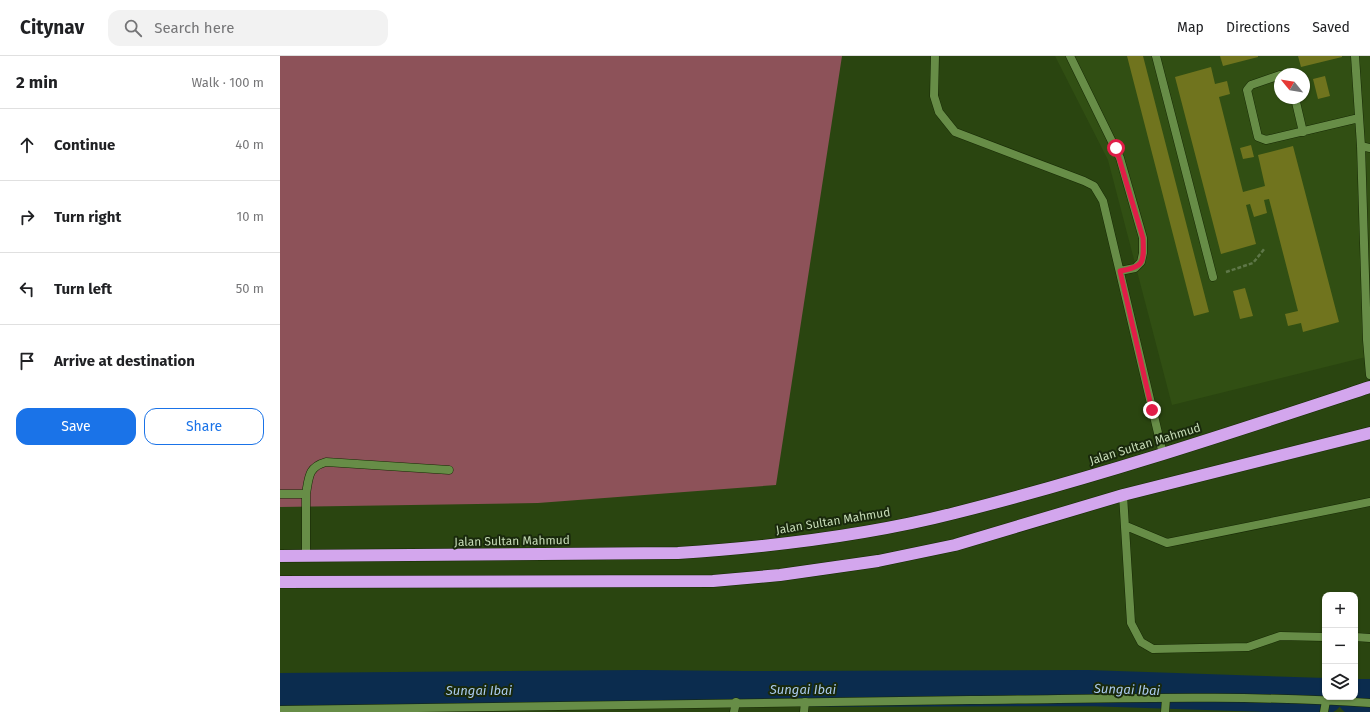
<!DOCTYPE html>
<html lang="en">
<head>
<meta charset="utf-8">
<style>
	body { margin:0; font-family:"Fira Sans",sans-serif; background:#f2f2f2; color:#202124 }
	.controls { position:absolute; right:12px; bottom:12px; display:grid; overflow:hidden; border-radius:8px; box-shadow:0 1px 3px #0004 }
	.controls button { width:36px; height:36px; display:grid; place-items:center; padding:0; border:0; border-bottom:1px solid #e0e0e0; background:#fff; color:#202124; font:20px sans-serif }
	.compass { position:absolute; left:994px; top:12px; width:36px; height:36px; border-radius:50%; background:#fff; box-shadow:0 1px 3px #0004; rotate:300deg }
	.stop { position:absolute; width:12px; height:12px; margin:-9px; border:3px solid #e11d48; border-radius:50%; background:#fff }
	.stop.end { background:#e11d48; border-color:#fff; box-shadow:0 1px 4px #0008 }
	.list { margin:0; padding:0; list-style:none }
	h2 { display:flex; justify-content:space-between; align-items:center; height:52px; margin:0; padding:0 16px; font-size:17px }
	h2 small { font-size:13px; font-weight:400; color:#757577 }
	.list li { display:grid; grid-template-columns:26px 1fr auto; gap:12px; align-items:center; box-sizing:border-box; height:72px; padding:0 16px; border-top:1px solid #e0e0e0 }
	.list b { display:block; font-size:15px; white-space:nowrap }
	.list em { font-size:13px; font-style:normal; color:#757577 }
	.actions { display:flex; gap:8px; padding:12px 16px }
	.actions a { flex:1; padding:9px 0; border:1px solid #1a73e8; border-radius:12px; text-align:center; font-size:14px; color:#1a73e8 }
	.actions .main { background:#1a73e8; color:#fff }
	.icon { flex:none; width:22px; height:22px; fill:none; stroke:currentColor; stroke-width:2; stroke-linecap:round; stroke-linejoin:round }
	.map { position:relative; flex:none; width:1090px; height:656px; overflow:hidden }
	header { display:flex; align-items:center; gap:24px; box-sizing:border-box; height:56px; padding:0 20px; background:#fff; border-bottom:1px solid #e0e0e0 }
	header strong { font-size:19px }
	nav { display:flex; gap:22px; margin-inline-start:auto; font-size:14px }
	.search { width:280px; height:36px; background:#f2f2f2; display:flex; align-items:center; gap:10px; box-sizing:border-box; padding:0 14px; border-radius:12px; color:#757577; font-size:15px }
	main { display:flex }
	aside { flex:1; background:#fff }
	.map>svg:first-child { display:block }
</style>
</head>
<body>
<header>
<strong>Citynav</strong>
<div class="search"><svg class="icon" aria-label="search" viewBox="0 0 24 24"><circle cx="10" cy="10" r="6"/><path d="M15 15l6 6"/></svg>Search here</div>
<nav><a>Map</a><a>Directions</a><a>Saved</a></nav>
</header>
<main>
<aside>
<h2>2 min<small>Walk · 100 m</small></h2>
<ul class="list">
<li><svg class="icon" aria-label="ahead" viewBox="0 0 24 24"><path d="M12 20V5M6 11l6-6 6 6"/></svg><div><b>Continue</b></div><em>40 m</em></li>
<li><svg class="icon" aria-label="right" viewBox="0 0 24 24"><path d="M7 20v-9h11M14 6l5 5-5 5"/></svg><div><b>Turn right</b></div><em>10 m</em></li>
<li><svg class="icon" aria-label="left" viewBox="0 0 24 24"><path d="M17 20v-9H6M10 6l-5 5 5 5"/></svg><div><b>Turn left</b></div><em>50 m</em></li>
<li><svg class="icon" aria-label="arrive" viewBox="0 0 24 24"><path d="M6 21V4h12l-3 4 3 4H6"/></svg><div><b>Arrive at destination</b></div></li>
</ul>
<div class="actions"><a class="main">Save</a><a>Share</a></div>
</aside>
<div class="map">
<svg width="1090" height="656" viewBox="0 0 1090 656">
	<rect width="100%" height="100%" fill="#2a4510"/>
	<path fill="#314f13" fill-rule="evenodd" d="M775,0H1090V300L892,349L828,104ZM1000,18H1024V42H1000Z"/>
	<path fill="#8d5259" d="M0,0H562L496,429L258,447L0,451Z"/>
	<g fill="none" stroke-linecap="round" stroke-linejoin="round">
		<path stroke="#0b2c4e" stroke-width="36" d="M0,635L362,632L464,633L807,632L1045,640
			M1075,641H1090"/>
	</g>
	<path fill="#70741e" d="M847,0H863L929,256L914,260Z
		M940,0H978V1L943,10Z
		M1018,0H1062V1L1021,11Z
		M931,11L935,28L947,25L950,38L939,41L963,136L985,130L978,99L1013,90L1059,266L1023,276L1021,267L1008,270L1005,258L1018,255L989,143L984,144L987,157L974,161L970,148L966,149L976,188L941,198L895,21Z
		M1045,20L1050,40L1038,43L1033,23Z
		M971,89L974,101L963,103L960,92Z
		M965,232L973,260L960,263L953,235Z"/>
	<g fill="none" stroke-linecap="round" stroke-linejoin="round">
		<g stroke="#172905" stroke-width="9">
			<path id="lane" d="M655,0L654,40L659,56L675,76L804,125L814,130L823,145L883,398
				M790,0L840,102L863,182V197L861,206L855,212L840,215
				M876,0L933,221
				M1075,0L1081,90L1087,284L1090,319
				M1000,19L971,29L967,34L978,81L986,84L1079,62
				M1015,42L1023,76
				M1081,90L1090,92
				M0,438H26V501
				M26,438C29,421 28,411 46,406L169,414
				M843,439L851,567L861,586L873,593L968,591L1000,580L1045,581
				M846,470L887,487L1090,446
				M1075,581L1090,582
				M454,656L456,646
				M524,656L525,646
				M885,656L886,643"/>
		</g>
		<g stroke="#172905" stroke-width="9">
			<path id="street" d="M0,654C230,649 460,646 690,644C823,643 957,638 1090,647
				M1044,656L1046,645"/>
		</g>
		<g stroke="#172905" stroke-width="13">
			<path id="highway" d="M0,500L398,497C490,491 585,480 675,457C815,422 953,376 1090,331
				M0,526L433,525L500,519L598,505L675,489L843,439L1090,377"/>
		</g>
		<path stroke="#5e7748" stroke-width="2.5" stroke-dasharray="4 2" stroke-linecap="butt" d="M946,216L973,207L985,192"/>
		<use href="#lane" stroke="#678d47" stroke-width="8"/>
		<use href="#street" stroke="#678d47" stroke-width="8"/>
		<use href="#highway" stroke="#d3a6ed" stroke-width="12"/>
	</g>
	<g fill="none" stroke-linecap="round" stroke-linejoin="round">
		<path stroke="#e11d48" stroke-width="5" d="M836,92L863,182C864,206 865,211 840,215L872,354"/>
	</g>
	<g text-anchor="middle" stroke-width="4" stroke-linejoin="round" paint-order="stroke">
		<g font-size="12" fill="#c6dbb7" stroke="#19290c">
			<text transform="translate(865 388) rotate(-17)" y="4">Jalan Sultan Mahmud</text>
			<text transform="translate(553 465) rotate(-9)" y="4">Jalan Sultan Mahmud</text>
			<text transform="translate(232 485) rotate(-1)" y="4">Jalan Sultan Mahmud</text>
		</g>
		<g font-size="13" font-style="italic" fill="#abcaee" stroke="#19290c">
			<text x="523" y="638">Sungai Ibai</text>
			<text transform="translate(847 633) rotate(2)" y="5">Sungai Ibai</text>
			<text x="199" y="639">Sungai Ibai</text>
		</g>
	</g>
</svg>
<div class="controls">
<button>+</button>
<button>−</button>
<button><svg class="icon" aria-label="layers" viewBox="0 0 24 24"><path d="M12 4l9 5-9 5-9-5zM3 14l9 5 9-5"/></svg></button>
</div>
<svg class="compass" viewBox="-18 -18 36 36"><path d="M0-13l5 13h-10z" fill="#e53935"/><path d="M0 13l5-13h-10z" fill="#757577"/></svg>
<div class="stop" style="left:836px;top:92px"></div>
<div class="stop end" style="left:872px;top:354px"></div>
</div>
</main>
</body>
</html>
